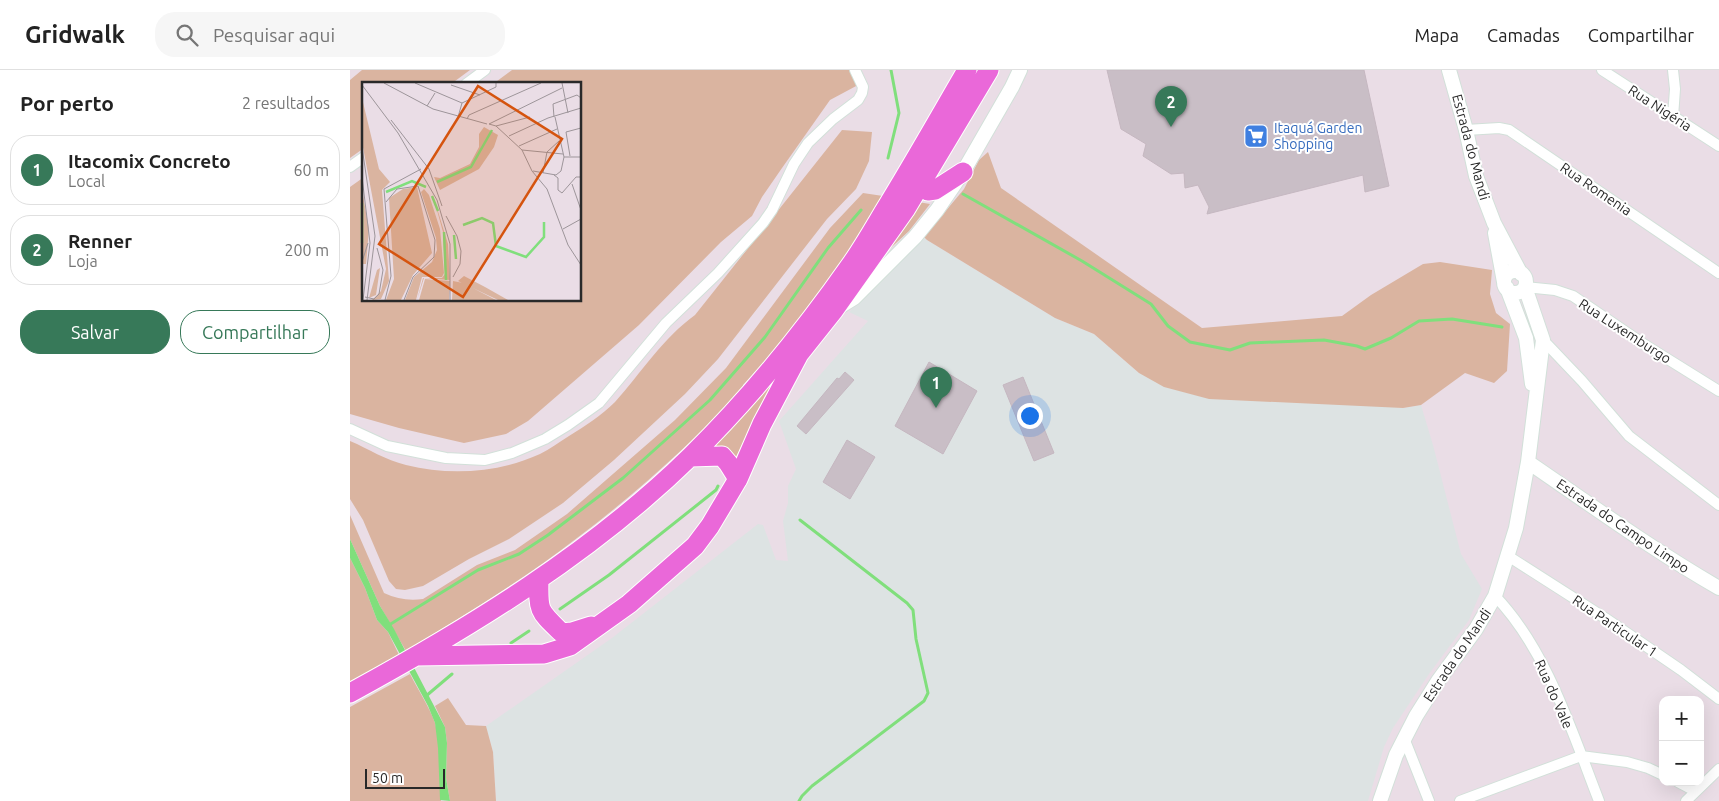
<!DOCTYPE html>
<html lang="pt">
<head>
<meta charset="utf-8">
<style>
	body { margin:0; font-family:Ubuntu,sans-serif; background:#f6f6f6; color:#222 }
	.controls { position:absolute; right:15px; bottom:15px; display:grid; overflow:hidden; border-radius:10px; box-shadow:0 5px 20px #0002 }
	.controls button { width:45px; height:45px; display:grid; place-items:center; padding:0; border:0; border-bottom:1px solid #e0e0e0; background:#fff; color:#222; font:25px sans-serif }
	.scale { position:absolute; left:15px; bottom:12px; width:80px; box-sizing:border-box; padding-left:5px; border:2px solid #292929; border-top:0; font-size:14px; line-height:18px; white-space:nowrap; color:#292929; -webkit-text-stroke:4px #fff; paint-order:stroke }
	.you { position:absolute; left:679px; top:345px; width:18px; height:18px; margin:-12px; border:4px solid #fff; border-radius:50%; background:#1a73e8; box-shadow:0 0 0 8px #1a73e833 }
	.badge { display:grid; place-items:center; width:32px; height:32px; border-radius:50%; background:#377959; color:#fff; font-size:16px; font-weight:700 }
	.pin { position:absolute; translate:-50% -41px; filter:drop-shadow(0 1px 2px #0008) }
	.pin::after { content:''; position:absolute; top:26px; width:18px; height:15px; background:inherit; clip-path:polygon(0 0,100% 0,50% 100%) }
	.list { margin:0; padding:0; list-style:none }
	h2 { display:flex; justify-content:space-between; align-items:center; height:65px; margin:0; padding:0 20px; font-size:21px }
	h2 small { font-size:16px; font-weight:400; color:#767676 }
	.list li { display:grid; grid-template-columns:32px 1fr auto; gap:15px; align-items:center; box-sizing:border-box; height:70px; margin:0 10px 10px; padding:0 10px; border:1px solid #e0e0e0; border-radius:20px }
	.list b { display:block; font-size:19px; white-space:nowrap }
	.list p { margin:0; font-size:16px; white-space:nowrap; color:#767676 }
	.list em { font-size:16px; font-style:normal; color:#767676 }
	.actions { display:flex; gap:10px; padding:15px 20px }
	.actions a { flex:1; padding:11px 0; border:1px solid #377959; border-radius:20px; text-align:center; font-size:18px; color:#377959 }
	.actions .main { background:#377959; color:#fff }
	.icon { flex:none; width:28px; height:28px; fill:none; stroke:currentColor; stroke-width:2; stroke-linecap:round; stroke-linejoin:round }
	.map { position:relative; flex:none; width:1369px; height:731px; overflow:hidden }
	header { display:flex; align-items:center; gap:30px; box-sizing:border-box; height:70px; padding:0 25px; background:#fff; border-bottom:1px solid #e0e0e0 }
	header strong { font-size:24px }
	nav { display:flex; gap:28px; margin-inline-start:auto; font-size:18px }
	.search { width:350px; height:45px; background:#f6f6f6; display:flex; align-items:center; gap:12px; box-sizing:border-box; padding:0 18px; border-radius:20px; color:#767676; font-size:19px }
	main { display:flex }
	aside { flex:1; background:#fff }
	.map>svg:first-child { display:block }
</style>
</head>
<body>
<header>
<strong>Gridwalk</strong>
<div class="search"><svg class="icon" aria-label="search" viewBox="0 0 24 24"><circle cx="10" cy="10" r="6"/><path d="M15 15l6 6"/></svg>Pesquisar aqui</div>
<nav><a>Mapa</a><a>Camadas</a><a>Compartilhar</a></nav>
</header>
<main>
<aside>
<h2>Por perto<small>2 resultados</small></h2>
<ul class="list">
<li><span class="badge">1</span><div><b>Itacomix Concreto</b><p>Local</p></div><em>60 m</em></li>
<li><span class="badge">2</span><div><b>Renner</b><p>Loja</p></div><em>200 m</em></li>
</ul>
<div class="actions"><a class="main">Salvar</a><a>Compartilhar</a></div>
</aside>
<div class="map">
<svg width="1369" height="731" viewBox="0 0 1369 731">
	<rect width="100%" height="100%" fill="#eadde6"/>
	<path fill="#dde3e3" d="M574,167L577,170L705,248L744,264L789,303L1053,338L1071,335L1083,375L1111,484L1132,519L1119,550L1079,604L1043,658L1034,677L1018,731H146L143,682L136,656L262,568L408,454L413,455L426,490L438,491L433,451L438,433V416L446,399L429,351L518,251L499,242Z"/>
	<path fill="#dab4a0" d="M12,0H120L101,14H14V78L0,88V10Z
		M162,0H503L508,15L480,30L432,98L412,127L402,146L371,172L289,255L178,351L156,364L114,373L49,358L0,344V117L14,107V230H230V14H143Z
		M492,60L522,62L519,91L506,119L477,149L368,289L335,324L264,390L213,433L159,469L119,489L73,516L55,520L46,519L39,511L13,450L0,429V371C19,379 35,390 56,395C100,406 148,403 190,384C200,379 209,372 219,366C235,356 251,346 265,332C291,303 313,268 345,245Z
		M638,82L651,118L852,258L992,246L1021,225L1073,194L1090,192L1142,200L1140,224L1146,243L1160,254L1157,301L1144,313L1115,303L1071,335L1053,338L859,329L814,317L789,303L744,264L705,248L577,170L574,167L614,119L629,90Z
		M513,123L533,126L489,199L437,267L393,315L394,319C342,372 287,423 227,468C173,510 114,545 56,581L30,536L0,469V445L34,523C47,529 59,531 73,529L127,495L165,480L217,444L325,350L376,298L480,158Z
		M568,132L580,134L559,161L533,185Z
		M431,296L386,387L358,376Z
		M0,488L15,518L27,550L38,562L49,585L0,612Z
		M60,604C68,620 79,636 85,653C92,678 89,706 91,731H0V637Z
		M98,628L116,655L136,656L143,682L146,731H100L96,708L97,673L95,657L85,636Z"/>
	<path fill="#80df7c" d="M0,469L30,536L44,559L95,657L97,673L96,708L100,731L90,730L88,678L85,653L78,636L38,562L27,550L15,518L0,488Z"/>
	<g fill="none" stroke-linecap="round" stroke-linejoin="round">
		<path stroke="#80df7c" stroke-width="3" d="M538,88L549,43L541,0
			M613,124L732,191L801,234L818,256L840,272L880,280L900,273L974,270L1007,276L1015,279L1041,268L1069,251L1102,249L1152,257
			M210,539L259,505L366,420L368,416
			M39,555L128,500L169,484L198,465L273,408L360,330L415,267L478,178L511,140
			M161,573L179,561
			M76,626L102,604
			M449,731L452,726L462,716L574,631L578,623L566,569L563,540L557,533L450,450"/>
	</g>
	<path fill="#c9bec6" stroke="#c5b7c0" d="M757,0H1014L1039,116L1015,122L1013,105L857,144L859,137L848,115L835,118L834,103L821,104L793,86L796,74L771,59Z
		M579,292L627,321L593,384L545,356Z
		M495,302L504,310L456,364L447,356L487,308L489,309Z
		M673,307L704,383L684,391L653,315Z
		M497,370L525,387L500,429L473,412Z"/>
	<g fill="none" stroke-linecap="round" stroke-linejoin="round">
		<g stroke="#d2e0d9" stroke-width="12">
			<path id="street" d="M1252,0L1369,76
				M116,14L135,0
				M1323,47L1325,19L1323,0
				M1116,60L1149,58L1159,60L1369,203
				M0,97L14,87
				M1175,217L1205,220L1223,226L1292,273L1369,321
				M1193,270L1232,311L1279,366L1369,435
				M0,359L37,376L96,388L135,390L162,383L195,369L218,355L249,333L316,253L368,203L413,153L422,140L444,94L458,73L483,49L508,30L512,23L513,17L505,0
				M1158,486L1255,548L1331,600L1369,629
				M1145,526C1197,580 1222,662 1249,731
				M1054,668L1079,731
				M1328,712L1345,721
				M1110,731L1231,686L1277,692L1298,698L1313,705
				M1336,731L1369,699"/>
		</g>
		<g stroke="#d2e0d9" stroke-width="16">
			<path id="secondary" d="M1099,0L1116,60L1126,106L1144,153L1171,204
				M1145,163L1154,212
				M1154 212a11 11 0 1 1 22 0a11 11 0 1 1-22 0Z
				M1157,218L1176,268L1182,314
				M491,236L504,228L565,167L587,140L613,102L662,17L670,0
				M1178,392C1241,435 1303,480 1369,518
				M1030,731L1046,685L1066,646L1088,611L1126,559L1145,526L1166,458L1178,392L1193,270L1175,217"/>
		</g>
		<g stroke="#fff" stroke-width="21">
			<path id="highway" d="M566,104L570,114L578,121L585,120L613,102
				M340,387L372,386L378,393L388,409
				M189,510C188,542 189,541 212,563L222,562L241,556
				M66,586L194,584L220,576L279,534L345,476L360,456L388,409L412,354L449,284L484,240L555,140L639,0
				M0,623C121,557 242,483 341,386C400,328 455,260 502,193C513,177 523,160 533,143C562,96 589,48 617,0"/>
		</g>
		<use href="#street" stroke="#fff" stroke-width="10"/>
		<use href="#secondary" stroke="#fff" stroke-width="14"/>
		<use href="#highway" stroke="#ea68d9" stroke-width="19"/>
	</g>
	<defs>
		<g id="supermarket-square" transform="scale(1.25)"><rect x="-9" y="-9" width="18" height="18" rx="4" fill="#3f7fe0" stroke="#fff"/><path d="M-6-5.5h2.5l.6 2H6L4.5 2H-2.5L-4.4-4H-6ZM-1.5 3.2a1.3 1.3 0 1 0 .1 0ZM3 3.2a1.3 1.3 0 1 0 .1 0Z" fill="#fff"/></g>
	</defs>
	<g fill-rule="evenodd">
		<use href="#supermarket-square" x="906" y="66"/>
	</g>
	<g text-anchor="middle" stroke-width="4" stroke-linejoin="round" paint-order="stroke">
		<g font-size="14" fill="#292929" stroke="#fff">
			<text transform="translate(1310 38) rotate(33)" y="5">Rua Nigéria</text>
			<text transform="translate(1121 77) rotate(75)" y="5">Estrada do Mandi</text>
			<text transform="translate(1246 119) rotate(34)" y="5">Rua Romenia</text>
			<text transform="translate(1275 261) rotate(33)" y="5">Rua Luxemburgo</text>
			<text transform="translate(1273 456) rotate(34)" y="5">Estrada do Campo Limpo</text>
			<text transform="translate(1265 556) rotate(34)" y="5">Rua Particular 1</text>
			<text transform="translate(1107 585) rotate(-56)" y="5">Estrada do Mandi</text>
			<text transform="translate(1204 624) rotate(66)" y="5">Rua do Vale</text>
		</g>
		<g font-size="14" fill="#366cbe" stroke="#fff" text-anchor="start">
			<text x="924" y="63">Itaquá Garden<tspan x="924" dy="16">Shopping</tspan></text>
		</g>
	</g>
	<g transform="translate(12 12)">
		<rect width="219" height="219" fill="#eadde6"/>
		<path d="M0,16L17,87L28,100L20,108L27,199L19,217L10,218L19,209L24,187L0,60ZM122,45L136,53L132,65L117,87L78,108L72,95L78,96L108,82L117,65V52ZM55,105L70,171L51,193L39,218H24L32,197L27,116L41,107ZM62,107L67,113L78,147L82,191L80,195H60L54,218H43L52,195L70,180L75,168L74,156L59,110ZM0,108L7,147L4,182H0ZM70,110L86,162L88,198L62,196L55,218L61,196H80L83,192L81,150ZM18,186L14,213L7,216L15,188ZM102,194L123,205L146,218H136L96,199ZM63,197L88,199L87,218H57ZM91,199L101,201L134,218H90Z" fill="#dab4a0"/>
		<path fill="none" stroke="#80df7c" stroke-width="2.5" d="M75,100L109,85L130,48M24,110L50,99L64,105M70,114L76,129M0,121V161M101,143L120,136L131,141L134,164L164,175L182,155V140M82,150L84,198M92,153L94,177"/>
		<path fill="none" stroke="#9d959a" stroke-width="1" d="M22,1L71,27L125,42M53,1L100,21M200,1L206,31M0,3L36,51L75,118L88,162V218M89,3L118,13M65,24L73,11M96,35L100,21L134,5V1M192,35L191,22L215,13L219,16M193,35L202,75M105,37L107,33L179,1M29,38L67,87L80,124M127,42L200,6M127,42L134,44L160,68L170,89L185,107L206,163L219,183M134,44L168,35M147,54L186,36L219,26M157,64L195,47M0,65L13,154L5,218M160,68L201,72M208,74L204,50L219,46M171,89L194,93L199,89L202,75H219M181,91L185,70L197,59M192,93L196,96V108L200,111L214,95H219M0,95L8,161L1,218M210,102L219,128M24,120L35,107L56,104L73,158L72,175L51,195L42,218M84,134L95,154L99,169L98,182L91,195M201,147L219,137M0,180L6,161M3,215L12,217L17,212L21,188L15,166M23,218L29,194L22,107L59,87"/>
		<path fill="#d5540f" fill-opacity="0.15" stroke="#d5540f" stroke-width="2.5" d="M116,4L200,57L101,215L17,162Z"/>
		<rect width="219" height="219" fill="none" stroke="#292929" stroke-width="2.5"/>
	</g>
</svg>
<div class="controls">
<button>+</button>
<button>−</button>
</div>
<div class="scale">50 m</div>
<div class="you"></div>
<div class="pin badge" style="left:586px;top:338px">1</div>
<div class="pin badge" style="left:821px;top:57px">2</div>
</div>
</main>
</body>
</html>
